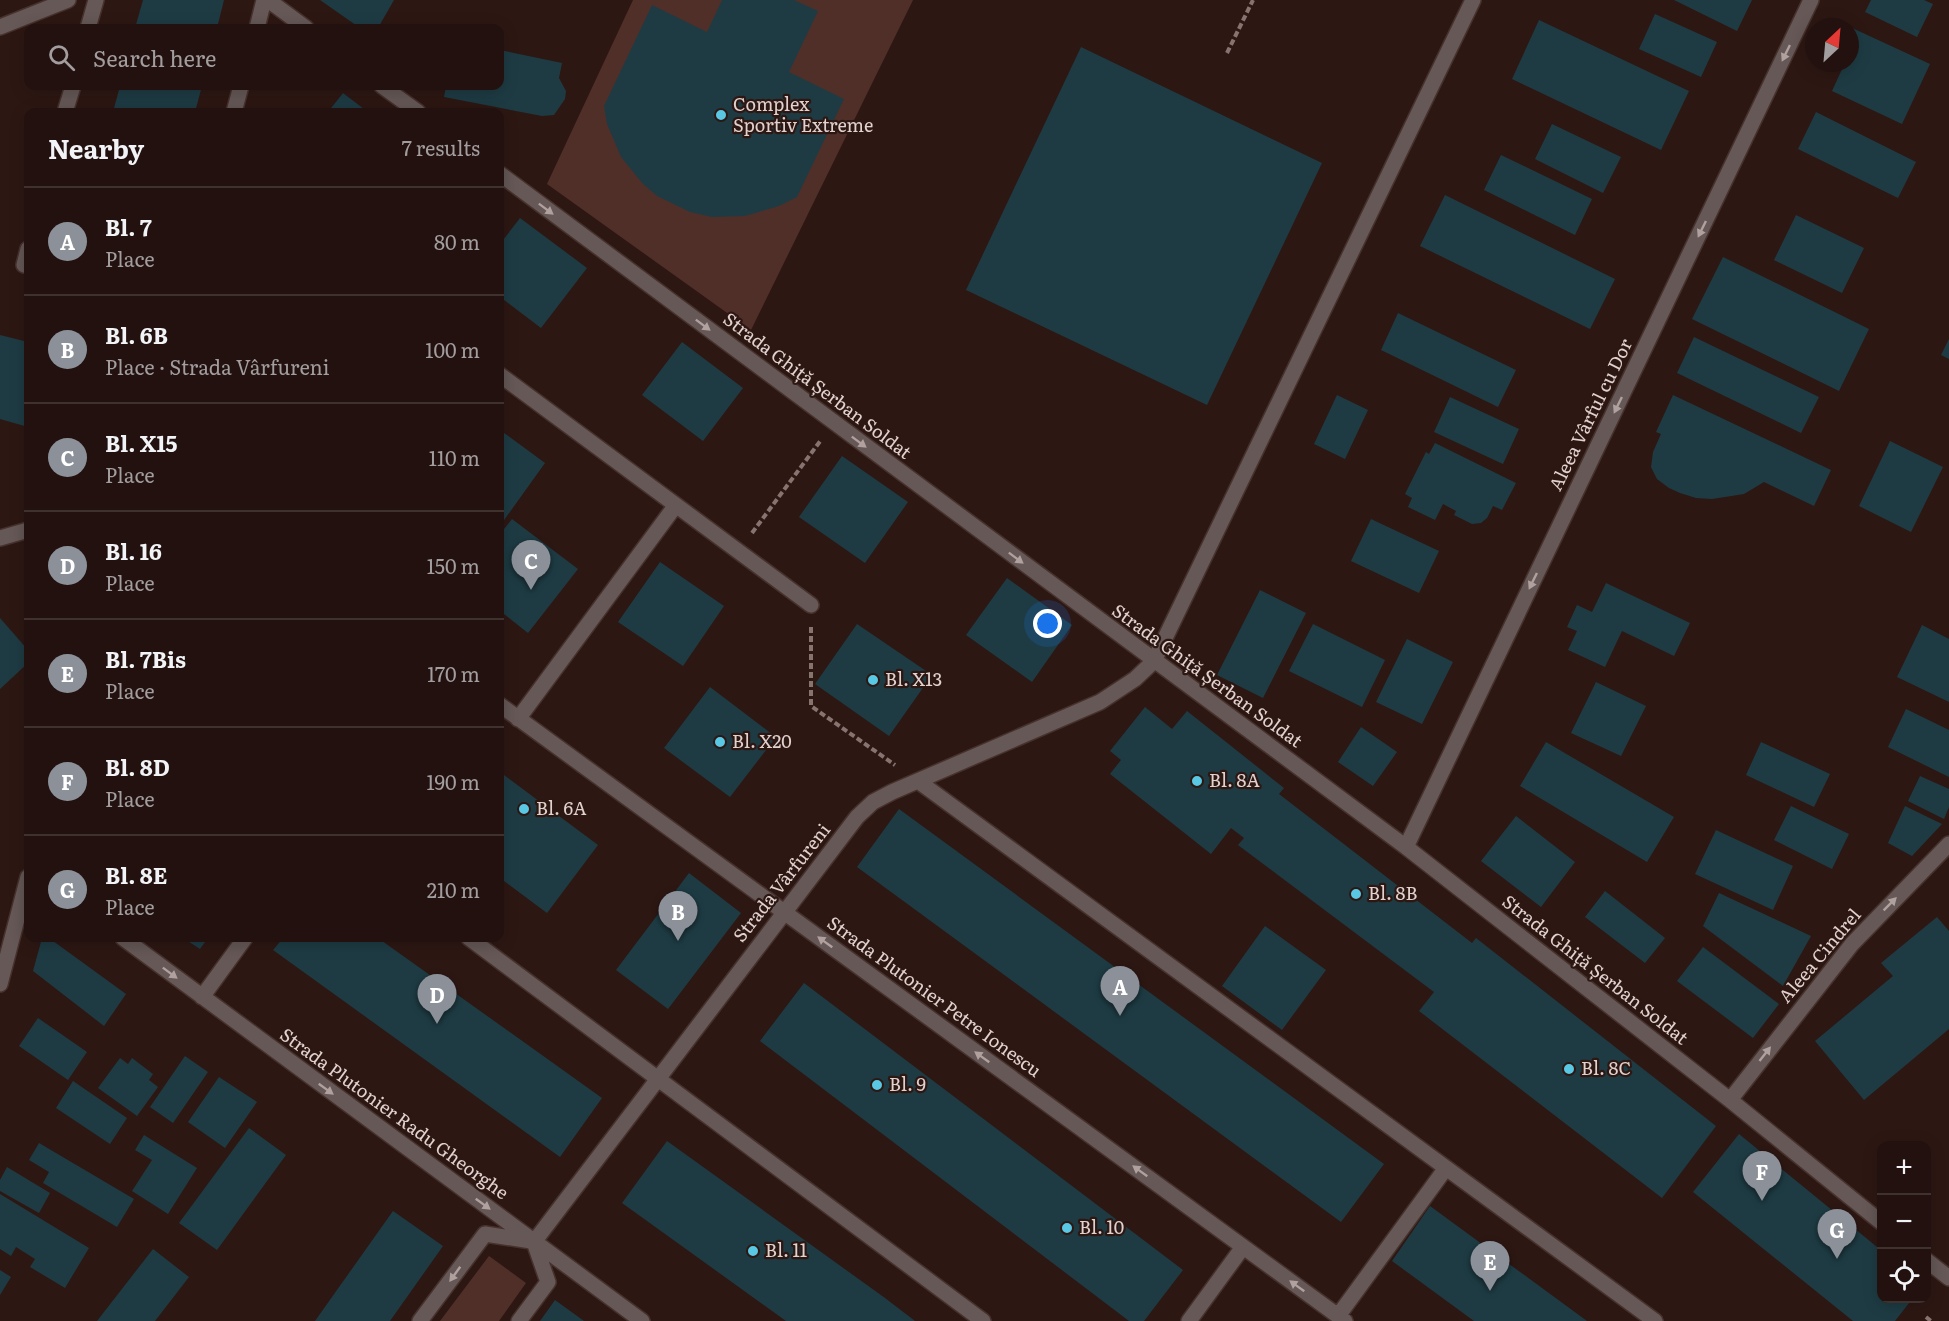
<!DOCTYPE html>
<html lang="en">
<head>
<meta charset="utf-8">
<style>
	body { margin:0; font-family:Literata,serif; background:#2e1f1c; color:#f1f3f6 }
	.controls { position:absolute; right:18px; bottom:18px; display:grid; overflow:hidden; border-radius:12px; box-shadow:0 3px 15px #0003 }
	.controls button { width:54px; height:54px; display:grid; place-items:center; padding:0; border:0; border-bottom:2px solid #3f312e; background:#22110e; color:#f1f3f6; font:30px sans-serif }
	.compass { position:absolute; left:1805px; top:18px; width:54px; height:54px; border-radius:50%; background:#22110e; box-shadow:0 3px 15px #0003; rotate:26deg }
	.you { position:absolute; left:1048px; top:624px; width:21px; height:21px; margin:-15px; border:4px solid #fff; border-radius:50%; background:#1a73e8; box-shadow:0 0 0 9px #1a73e833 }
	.badge { display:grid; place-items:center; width:39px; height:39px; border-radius:50%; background:#8c9099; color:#fff; font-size:20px; font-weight:700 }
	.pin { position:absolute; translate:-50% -50px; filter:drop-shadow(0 2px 3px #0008) }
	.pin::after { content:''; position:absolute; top:32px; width:21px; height:18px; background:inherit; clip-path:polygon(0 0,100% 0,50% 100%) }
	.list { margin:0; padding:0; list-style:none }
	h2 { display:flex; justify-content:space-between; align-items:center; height:78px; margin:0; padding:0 24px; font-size:26px }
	h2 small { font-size:20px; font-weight:400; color:#a29d9e }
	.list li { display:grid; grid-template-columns:39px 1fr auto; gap:18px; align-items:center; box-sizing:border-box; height:108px; padding:0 24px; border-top:2px solid #3f312e }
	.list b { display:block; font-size:22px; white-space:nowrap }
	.list p { margin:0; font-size:20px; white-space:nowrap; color:#a29d9e }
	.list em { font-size:20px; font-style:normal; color:#a29d9e }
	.icon { flex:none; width:33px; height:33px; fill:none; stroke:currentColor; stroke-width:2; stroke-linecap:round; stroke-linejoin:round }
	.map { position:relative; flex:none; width:1949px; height:1321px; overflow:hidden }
	.search { position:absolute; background:#22110e; box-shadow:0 3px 15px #0003; left:24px; top:24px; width:480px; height:66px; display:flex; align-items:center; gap:15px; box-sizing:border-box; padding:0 21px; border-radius:12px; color:#a29d9e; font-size:22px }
	.panel { position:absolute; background:#22110e; box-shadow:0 3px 15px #0003; left:24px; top:108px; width:480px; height:834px; border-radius:12px }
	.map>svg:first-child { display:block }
</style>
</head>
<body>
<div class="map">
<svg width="1949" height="1321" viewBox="0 0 1949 1321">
	<rect width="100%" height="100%" fill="#2d1713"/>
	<path fill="#512f29" d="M633,0H913L751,330L547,184Z
		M489,1256L526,1283L499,1321H440Z"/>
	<path fill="#1e3b43" d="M143,0H224L217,28H135Z
		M320,0H394L378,28H360Z
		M722,0H794L818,11L789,72L844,99L797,197L779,206L745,216L712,217L690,212L657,196L643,184L621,157L607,124L604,106L652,5L707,32Z
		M1674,0H1752L1737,31Z
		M1871,0H1924L1933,4L1917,37L1865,12Z
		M1655,14L1717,42L1701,77L1639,49Z
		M1539,20L1689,91L1661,150L1512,79Z
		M1850,27L1930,64L1902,124L1832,91L1843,67L1834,63H1850Z
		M1081,47L1322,163L1207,405L966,290Z
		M500,50L562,63L559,78L566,91L565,99L554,115L542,116L444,97L446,86H500Z
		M120,86H202L195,112H113Z
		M343,93L368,112H328Z
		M1816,112L1916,162L1898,198L1798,149Z
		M1552,124L1621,157L1603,193L1535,159Z
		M1501,155L1592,199L1575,235L1484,190Z
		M1445,195L1615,279L1590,329L1420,246Z
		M1796,215L1864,248L1842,293L1774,260Z
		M520,218L587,268L541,328L500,297V244Z
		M1723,257L1869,329L1839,391L1692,319Z
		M1398,313L1516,370L1498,407L1381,350Z
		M0,335L28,342V427L0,419Z
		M1694,337L1819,397L1801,433L1677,373Z
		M1949,339V359L1941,355Z
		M682,342L743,388L703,441L642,395Z
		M1337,395L1368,410L1345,459L1314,444Z
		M1673,395L1831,470L1814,506L1764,482L1744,494L1712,499L1696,498L1680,493L1669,488L1657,479L1651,467L1653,452L1661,434L1656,432Z
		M1450,397L1519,429L1503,464L1434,432Z
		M500,430L545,463L502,523L500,522Z
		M1890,441L1943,467L1911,532L1859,506Z
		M1435,443L1516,483L1502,510L1493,506L1487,518L1481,523L1472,524L1454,515L1456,511L1443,504L1435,520L1408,507L1412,498L1405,494L1426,452L1429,454Z
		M842,456L908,502L865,563L799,517Z
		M512,519L578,569L528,633L500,611V534Z
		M1371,519L1439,551L1419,593L1351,561Z
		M660,562L724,606L683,666L618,622Z
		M1007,578L1072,625L1032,682L966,635Z
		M1606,583L1690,623L1674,656L1622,631L1605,667L1568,650L1577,631L1567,627L1577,605L1592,612Z
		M1260,590L1306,613L1263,698L1217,675Z
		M0,618L28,650V663L0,689Z
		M857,624L932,675L889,736L815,684Z
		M1313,624L1385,660L1362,707L1289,671Z
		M1922,625L1949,639V702L1897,677Z
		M1407,639L1453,662L1422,724L1376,702Z
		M1596,682L1646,706L1621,756L1571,733Z
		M710,687L776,737L730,797L664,748Z
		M1145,707L1172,729L1187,711L1284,788L1279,794L1472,943L1476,938L1716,1126L1662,1198L1419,1011L1434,992L1238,845L1244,838L1231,828L1211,854L1110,774L1121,760L1110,751Z
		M1906,709L1949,730V777L1888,747Z
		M1361,727L1397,752L1373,786L1338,762Z
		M1546,742L1674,817L1647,862L1520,786Z
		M1761,742L1830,774L1814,807L1746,775Z
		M500,772L598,845L547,913L500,878Z
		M1920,776L1949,789V807L1944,819L1908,801Z
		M1791,806L1849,834L1832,869L1774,840Z
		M1905,806L1942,824L1912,856L1888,843Z
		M899,809L1384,1164L1341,1222L857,867Z
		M1516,816L1575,862L1541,907L1481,861Z
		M1716,830L1793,866L1773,910L1695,874Z
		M689,873L741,913L668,1009L616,970Z
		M1605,891L1665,938L1645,963L1585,917Z
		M1719,893L1811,936L1783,986L1703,926Z
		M1937,917L1949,931V1029L1864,1100L1815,1041L1893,976L1881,963Z
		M1265,926L1326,970L1282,1030L1222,986Z
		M42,938H49L126,994L104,1026L33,971Z
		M183,938H208L200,949Z
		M283,938H378L602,1098L560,1157L273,950Z
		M1703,947L1779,1004L1753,1038L1677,981Z
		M804,983L1183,1270L1144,1321H1129L760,1041Z
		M38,1018L87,1052L68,1080L19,1046Z
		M185,1056L208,1072L173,1123L150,1107Z
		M120,1058L128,1064L132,1058L153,1074L149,1080L158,1087L137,1116L98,1088Z
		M219,1077L257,1102L225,1148L188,1122Z
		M73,1081L127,1118L110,1144L56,1108Z
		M249,1128L286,1155L217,1250L179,1223Z
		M1739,1134L1882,1251V1298H1913L1895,1321H1853L1693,1192Z
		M144,1135L197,1168L168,1214L132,1191L152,1160L135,1150Z
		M667,1141L885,1298L915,1321H786L622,1203Z
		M39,1143L134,1199L117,1227L43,1183L49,1172L29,1160Z
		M7,1167L50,1193L39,1213L0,1191V1180Z
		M0,1194L89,1248L65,1288L30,1267L35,1259L16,1247L11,1256L0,1249Z
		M1430,1206L1587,1321H1474L1392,1261Z
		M393,1211L443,1246L390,1321H315Z
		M153,1249L189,1277L155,1321H97Z
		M0,1270L11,1277L0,1295Z
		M555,1300L584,1321H540Z"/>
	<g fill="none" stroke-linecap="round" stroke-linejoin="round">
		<g stroke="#46312d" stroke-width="18">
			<path id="minor" d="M268,0L306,28
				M0,27L68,0
				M88,28L96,0
				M257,28L264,0
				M382,86L418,112
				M65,112L73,86
				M234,112L241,86
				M500,174L1406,847L1730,1100L1882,1223
				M24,265L28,249
				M500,375L811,605
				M0,538L28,530
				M500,705L1345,1321
				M518,719L676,505
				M918,781L1655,1321
				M1406,847L1811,0
				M123,938L642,1321
				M469,938L983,1321
				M0,984L28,877
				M202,997L245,938
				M1730,1100L1852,944L1949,844
				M534,1242L857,817L873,802L892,792L1100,702L1135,679L1154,661L1473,0
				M1926,1260L1949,1278
				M1338,1316L1446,1168
				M420,1321L485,1234L531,1241
				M519,1321L548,1282L534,1242
				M1189,1321L1243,1247"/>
		</g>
		<path stroke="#877471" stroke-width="4" stroke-dasharray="6 3" stroke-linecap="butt" d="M1227,53L1253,0
			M752,533L821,440
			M811,627V706L895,765
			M1926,1317L1931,1321"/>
		<use href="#minor" stroke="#655856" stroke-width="15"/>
	</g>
	<defs><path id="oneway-solid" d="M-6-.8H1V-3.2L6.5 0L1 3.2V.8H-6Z" transform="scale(1.5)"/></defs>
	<g fill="#b0a19f">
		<use href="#oneway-solid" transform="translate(1786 53) rotate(116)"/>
		<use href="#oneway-solid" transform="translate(546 209) rotate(37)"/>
		<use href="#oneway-solid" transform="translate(1702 229) rotate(116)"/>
		<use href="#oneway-solid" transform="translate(703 325) rotate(37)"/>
		<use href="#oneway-solid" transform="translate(1618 405) rotate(116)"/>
		<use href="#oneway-solid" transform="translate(859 442) rotate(37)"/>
		<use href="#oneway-solid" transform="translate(1016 558) rotate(37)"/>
		<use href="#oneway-solid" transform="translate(1533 581) rotate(116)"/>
		<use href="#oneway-solid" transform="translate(1890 904) rotate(-45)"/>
		<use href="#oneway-solid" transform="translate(825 942) rotate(-144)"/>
		<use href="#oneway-solid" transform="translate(170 973) rotate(37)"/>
		<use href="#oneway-solid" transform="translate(1765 1054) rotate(-52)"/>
		<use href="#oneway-solid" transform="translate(982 1057) rotate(-144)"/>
		<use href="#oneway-solid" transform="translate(326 1089) rotate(36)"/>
		<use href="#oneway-solid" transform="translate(1140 1171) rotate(-144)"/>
		<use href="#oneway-solid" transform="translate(483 1204) rotate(36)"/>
		<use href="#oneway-solid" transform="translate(455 1274) rotate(126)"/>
		<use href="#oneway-solid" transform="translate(1297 1286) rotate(-144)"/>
	</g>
	<g fill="#59c8e5" stroke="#2d1713" stroke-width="2">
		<circle cx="721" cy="115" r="6"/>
		<circle cx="873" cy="680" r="6"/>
		<circle cx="720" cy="742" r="6"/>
		<circle cx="1197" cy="781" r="6"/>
		<circle cx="524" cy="809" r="6"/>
		<circle cx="1356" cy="894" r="6"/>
		<circle cx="1569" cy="1069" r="6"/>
		<circle cx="877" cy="1085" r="6"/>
		<circle cx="1067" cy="1228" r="6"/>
		<circle cx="753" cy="1251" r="6"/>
	</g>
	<g text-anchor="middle" stroke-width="4.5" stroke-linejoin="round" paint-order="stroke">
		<g font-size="18" fill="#e2d2cf" stroke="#2d1713" text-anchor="start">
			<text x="733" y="111">Complex<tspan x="733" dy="21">Sportiv Extreme</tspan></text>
			<text x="885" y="686">Bl. X13</text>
			<text x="732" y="748">Bl. X20</text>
			<text x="1209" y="787">Bl. 8A</text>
			<text x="536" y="815">Bl. 6A</text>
			<text x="1368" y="900">Bl. 8B</text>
			<text x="1581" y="1075">Bl. 8C</text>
			<text x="889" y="1091">Bl. 9</text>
			<text x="1079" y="1234">Bl. 10</text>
			<text x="765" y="1257">Bl. 11</text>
		</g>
		<g font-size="18" fill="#e2d2cf" stroke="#2d1713">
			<text transform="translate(817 386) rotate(37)" y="6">Strada Ghiță Șerban Soldat</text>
			<text transform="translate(1591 415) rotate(-64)" y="6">Aleea Vârful cu Dor</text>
			<text transform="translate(1207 676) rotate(36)" y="6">Strada Ghiță Șerban Soldat</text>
			<text transform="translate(782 883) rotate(-52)" y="6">Strada Vârfureni</text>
			<text transform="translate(1820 956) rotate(-50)" y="6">Aleea Cindrel</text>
			<text transform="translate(1595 970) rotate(38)" y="6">Strada Ghiță Șerban Soldat</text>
			<text transform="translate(934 997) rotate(36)" y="6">Strada Plutonier Petre Ionescu</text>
			<text transform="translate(394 1114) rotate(36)" y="6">Strada Plutonier Radu Gheorghe</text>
		</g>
	</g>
</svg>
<div class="controls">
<button>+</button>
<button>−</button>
<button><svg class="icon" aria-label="locate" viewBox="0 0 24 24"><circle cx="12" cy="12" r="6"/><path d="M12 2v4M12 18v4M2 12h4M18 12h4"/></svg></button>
</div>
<svg class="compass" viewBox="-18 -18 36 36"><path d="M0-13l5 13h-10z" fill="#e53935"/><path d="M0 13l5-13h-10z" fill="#a29d9e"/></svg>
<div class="you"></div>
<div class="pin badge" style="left:1120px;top:1016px">A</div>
<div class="pin badge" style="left:678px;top:941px">B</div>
<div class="pin badge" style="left:531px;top:590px">C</div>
<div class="pin badge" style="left:437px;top:1024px">D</div>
<div class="pin badge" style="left:1490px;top:1291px">E</div>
<div class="pin badge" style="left:1762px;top:1201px">F</div>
<div class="pin badge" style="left:1837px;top:1259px">G</div>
<div class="search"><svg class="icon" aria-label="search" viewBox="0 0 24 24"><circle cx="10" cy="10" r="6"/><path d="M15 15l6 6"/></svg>Search here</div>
<section class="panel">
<h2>Nearby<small>7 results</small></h2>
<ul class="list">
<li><span class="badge">A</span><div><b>Bl. 7</b><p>Place</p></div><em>80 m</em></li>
<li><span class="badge">B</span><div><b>Bl. 6B</b><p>Place · Strada Vârfureni</p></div><em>100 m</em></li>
<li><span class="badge">C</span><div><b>Bl. X15</b><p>Place</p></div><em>110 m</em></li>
<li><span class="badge">D</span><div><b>Bl. 16</b><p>Place</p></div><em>150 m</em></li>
<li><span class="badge">E</span><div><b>Bl. 7Bis</b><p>Place</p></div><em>170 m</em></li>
<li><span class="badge">F</span><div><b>Bl. 8D</b><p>Place</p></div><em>190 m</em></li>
<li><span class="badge">G</span><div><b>Bl. 8E</b><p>Place</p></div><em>210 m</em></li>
</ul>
</section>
</div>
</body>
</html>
